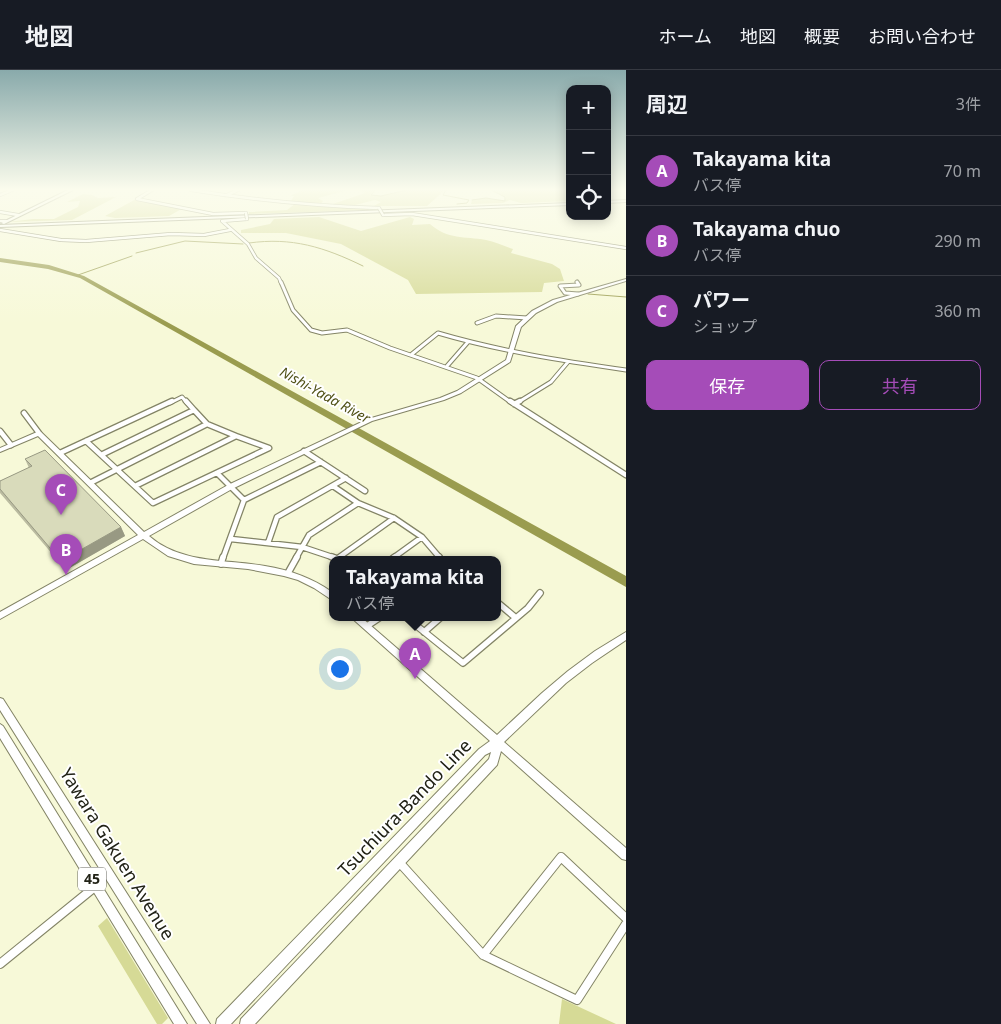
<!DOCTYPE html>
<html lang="ja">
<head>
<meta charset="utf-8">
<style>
	body { margin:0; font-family:"Noto Sans","Noto Sans JP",sans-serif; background:#20242c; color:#f1f3f6 }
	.controls { position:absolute; right:15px; top:15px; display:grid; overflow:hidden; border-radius:10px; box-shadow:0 2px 12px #0003 }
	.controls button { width:45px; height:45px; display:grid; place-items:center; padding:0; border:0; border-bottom:1px solid #363941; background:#171b24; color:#f1f3f6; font:25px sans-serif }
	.you { position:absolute; left:339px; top:598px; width:18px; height:18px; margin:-12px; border:4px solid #fff; border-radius:50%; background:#1a73e8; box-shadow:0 0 0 8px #1a73e833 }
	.badge { display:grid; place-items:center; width:32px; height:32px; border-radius:50%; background:#a54cb8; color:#fff; font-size:16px; font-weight:700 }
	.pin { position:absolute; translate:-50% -41px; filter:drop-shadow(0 1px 2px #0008) }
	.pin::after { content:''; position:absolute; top:26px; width:18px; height:15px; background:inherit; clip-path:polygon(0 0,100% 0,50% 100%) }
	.popup { position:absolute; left:329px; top:486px; width:172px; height:65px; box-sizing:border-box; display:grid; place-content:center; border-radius:10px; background:#171b24; filter:drop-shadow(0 1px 4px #0005); font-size:16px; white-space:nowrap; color:#9ea1a6 }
	.popup b { font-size:19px; color:#f1f3f6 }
	.popup::after { content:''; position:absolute; left:50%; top:100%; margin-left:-10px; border:10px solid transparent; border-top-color:#171b24 }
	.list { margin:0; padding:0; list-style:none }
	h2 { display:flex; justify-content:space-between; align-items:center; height:65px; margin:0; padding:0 20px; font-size:21px }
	h2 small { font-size:16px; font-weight:400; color:#9ea1a6 }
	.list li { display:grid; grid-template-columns:32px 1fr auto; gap:15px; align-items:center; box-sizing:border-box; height:70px; padding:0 20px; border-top:1px solid #363941 }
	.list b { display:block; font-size:19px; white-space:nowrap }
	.list p { margin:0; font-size:16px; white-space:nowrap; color:#9ea1a6 }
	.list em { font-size:16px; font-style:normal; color:#9ea1a6 }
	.actions { display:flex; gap:10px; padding:15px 20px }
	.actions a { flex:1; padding:11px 0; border:1px solid #a54cb8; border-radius:10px; text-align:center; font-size:18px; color:#a54cb8 }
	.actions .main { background:#a54cb8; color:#fff }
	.icon { flex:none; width:28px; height:28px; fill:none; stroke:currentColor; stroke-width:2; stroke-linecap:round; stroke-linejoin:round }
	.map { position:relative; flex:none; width:626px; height:954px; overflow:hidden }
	header { display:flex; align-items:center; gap:30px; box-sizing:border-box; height:70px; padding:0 25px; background:#171b24; border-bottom:1px solid #363941 }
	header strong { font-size:24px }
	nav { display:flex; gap:28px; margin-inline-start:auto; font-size:18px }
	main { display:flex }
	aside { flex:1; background:#171b24 }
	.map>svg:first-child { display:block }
</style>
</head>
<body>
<header>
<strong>地図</strong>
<nav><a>ホーム</a><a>地図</a><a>概要</a><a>お問い合わせ</a></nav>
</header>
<main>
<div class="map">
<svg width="626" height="954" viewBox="0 0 626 954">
	<rect width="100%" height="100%" fill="#f7f9d8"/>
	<path fill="#d6da96" d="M302,120H348L318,128L323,131L320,135L290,132L294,126H290Z
		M360,120H374L370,125L381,126L408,120H445L427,136H374L381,132L375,130L351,136H327L365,123Z
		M492,120H570V131L521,133L510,130L503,133L471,134L472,130L485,128L505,131L506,127Z
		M83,124L92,125L98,128L116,127L72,150L8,152L33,149H54L78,137L80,131L67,132Z
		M136,129L140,131L185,137L169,146L115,148L105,146Z
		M296,133L336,138H368L369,140L249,144V142L287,140Z
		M319,147L361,161L410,147L414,149L412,155L430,154C448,170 464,166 486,170C495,172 504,176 513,179L511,183L552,194L560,199L564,211L544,213L542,222L416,224L408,210L341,174L286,163H241V160L270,154L274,149Z
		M107,848L168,948L162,954H157L98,856Z
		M562,929L616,954H559Z"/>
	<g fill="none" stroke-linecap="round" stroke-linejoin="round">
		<path stroke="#9a9c4f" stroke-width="1" d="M375,120L371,125L381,126L407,120
			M446,120L443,125L469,130L467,133L457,134
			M472,130L486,128L505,131V127L491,120
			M249,173C292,167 324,177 363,196
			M136,183L185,171L243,174
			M78,205L132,186
			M588,224L626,227"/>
		<path fill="#9a9c4f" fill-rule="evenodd" d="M0,188L49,195L84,206L626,506V517L80,208L48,199L0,192Z"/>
		<g stroke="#838466" stroke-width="4">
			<path id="street-far4" d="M152,120L137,129L213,144L246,143
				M191,120C253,130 316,136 379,138
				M0,125L12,120
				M227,125L238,120
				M0,142L18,145
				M383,145L412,144L626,178
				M247,149L222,151L248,174L256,188L279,208L281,213
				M0,151H6
				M0,160L61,170L86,171L171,164L204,165L230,160"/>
		</g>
		<g stroke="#838466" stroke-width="5">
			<path id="street-far3" d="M281,212L293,240L311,260L322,263L347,260L390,278L477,308L512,333
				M577,212L579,215L560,216L565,223L578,224
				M477,253L496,246L527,248
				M412,284L438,263C499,281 563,291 626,300
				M447,296L468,272
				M170,333L182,327L187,333
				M517,333L551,312L568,292"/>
		</g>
		<g stroke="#838466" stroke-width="7">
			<path id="street-far2" d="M510,331L626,405
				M514,334L520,331
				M24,343L39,363
				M0,361L11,375
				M86,371L153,433L269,378L236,366
				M304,381L365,421
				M60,383L172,331
				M101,385L194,340L186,331
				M217,403L244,430
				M90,413L207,354L194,340
				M135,416L236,366L207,354
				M333,416L358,433L394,448L422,467L440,488
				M231,469L302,477L335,488
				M268,473L277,447L346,408
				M223,488L244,430L321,392
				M296,488L309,465L358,433
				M338,488L394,448
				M393,488L422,467"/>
		</g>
		<g stroke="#838466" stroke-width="8">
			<path id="street-far1" d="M332,487L340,490
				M439,487L441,490
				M391,490L395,487
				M221,494L223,487
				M288,503L297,487
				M498,533L516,548
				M407,548L463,593L528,538L540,523
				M367,556L379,548
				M424,562L440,548"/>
		</g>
		<g stroke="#838466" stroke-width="10">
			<path id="street" d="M399,792L483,885L577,930L626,854
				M483,885L561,787L626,848
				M0,894L96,816"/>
		</g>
		<g stroke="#838466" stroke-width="2">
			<path id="secondary" d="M68,120H73L4,154L1,153Z
				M626,209V211L557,232L536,243L521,257L510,292L461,323L444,330L372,351L232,419L149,466C181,494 225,489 265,496C290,500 312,508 332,522V529L329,528L314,518L298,510L284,506L248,499L194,494L168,486L143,469L0,549V542L138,465L38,366L0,382V378L37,362H41L144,462L228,415L368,349L440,328L457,321L506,290L516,256L532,241L553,230Z
				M353,548H362L497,665L542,623L568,601L595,581L626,562V570L592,593L566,613L504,672L626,778V790L622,789L501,681L497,695L255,954H240L241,949L489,689L491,682L485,685L231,954H216L217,949L479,679L490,671L354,550Z"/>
		</g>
		<g stroke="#838466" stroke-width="2">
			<path id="primary" d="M0,628L3,629L210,954H197L0,640Z
				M0,654L3,656L187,954H174L0,668Z"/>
		</g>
		<g stroke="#838466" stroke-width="2">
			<path id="highway" d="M626,130V132L607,133V131Z
				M570,133V135L0,157V155Z"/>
		</g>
		<use href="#street-far4" stroke="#fff" stroke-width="2.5"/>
		<use href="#street-far3" stroke="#fff" stroke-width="3"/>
		<use href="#street-far2" stroke="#fff" stroke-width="4.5"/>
		<use href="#street-far1" stroke="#fff" stroke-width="5.5"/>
		<use href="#street" stroke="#fff" stroke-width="8"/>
		<use href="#secondary" fill="#fff" fill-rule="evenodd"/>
		<use href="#primary" fill="#fff" fill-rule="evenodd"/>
		<use href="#highway" fill="#fff" fill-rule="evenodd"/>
		<g stroke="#838466" stroke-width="4" stroke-linecap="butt">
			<path id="street-bridge" d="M379,138L383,145
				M246,143L247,149"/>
		</g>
		<use href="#street-bridge" stroke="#fff" stroke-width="2.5"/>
	</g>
	<path fill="#bbbca1" d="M25,389L121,457L125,466L66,500L0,423V411L29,398Z"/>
	<path fill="#989983" d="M121,457L125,466L66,500L61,491Z"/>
	<path fill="#d9dbbb" stroke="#989983" d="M45,380L121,457L61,491L0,419V411L32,396L25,389Z"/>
	<linearGradient id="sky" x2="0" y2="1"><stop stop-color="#89aaab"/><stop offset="0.47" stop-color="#fbfced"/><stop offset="1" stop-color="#fbfced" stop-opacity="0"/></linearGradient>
	<rect width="626" height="254" fill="url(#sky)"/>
	<g text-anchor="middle" stroke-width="4" stroke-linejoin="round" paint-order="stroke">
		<g font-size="14" font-style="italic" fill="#515218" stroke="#fff">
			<text transform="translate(325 325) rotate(29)" y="5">Nishi-Yada River</text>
		</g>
		<rect fill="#fff" stroke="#64645c" stroke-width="1" x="78" y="797.5" width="28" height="23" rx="4"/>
		<g font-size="14" font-weight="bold" fill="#212216">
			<text x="92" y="814">45</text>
		</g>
		<g font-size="18" fill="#212216" stroke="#fff">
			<text transform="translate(405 738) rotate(-46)" y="6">Tsuchiura-Bando Line</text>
			<text transform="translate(117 784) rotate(58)" y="6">Yawara Gakuen Avenue</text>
		</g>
	</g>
</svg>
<div class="controls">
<button>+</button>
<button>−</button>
<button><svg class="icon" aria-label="locate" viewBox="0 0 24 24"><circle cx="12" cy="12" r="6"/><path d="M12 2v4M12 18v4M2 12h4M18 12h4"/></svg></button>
</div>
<div class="you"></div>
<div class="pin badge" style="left:415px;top:609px">A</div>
<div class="popup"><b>Takayama kita</b>バス停</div>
<div class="pin badge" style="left:66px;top:505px">B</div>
<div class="pin badge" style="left:61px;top:445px">C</div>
</div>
<aside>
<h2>周辺<small>3件</small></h2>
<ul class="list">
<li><span class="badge">A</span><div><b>Takayama kita</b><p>バス停</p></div><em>70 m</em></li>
<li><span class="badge">B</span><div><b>Takayama chuo</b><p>バス停</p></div><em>290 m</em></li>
<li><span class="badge">C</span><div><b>パワー</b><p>ショップ</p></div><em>360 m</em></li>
</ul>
<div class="actions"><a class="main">保存</a><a>共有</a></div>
</aside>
</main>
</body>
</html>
